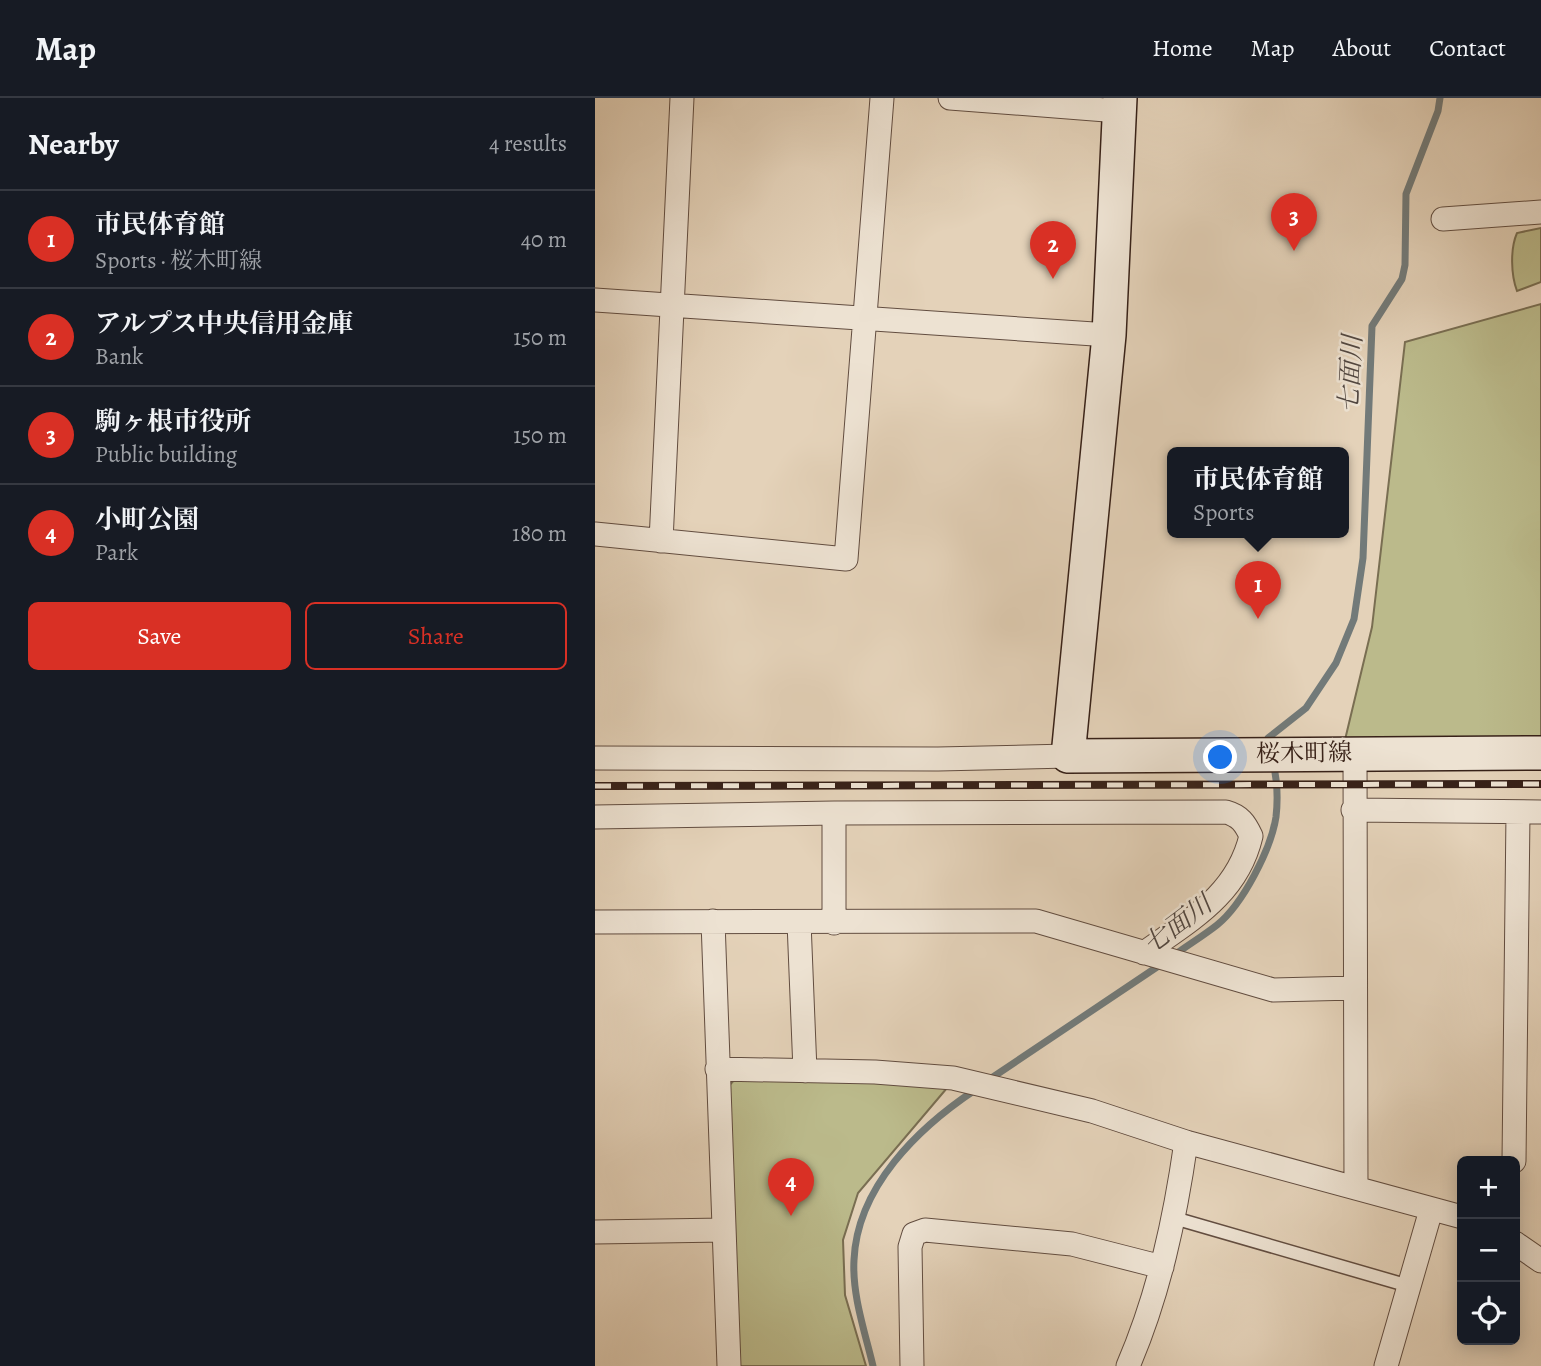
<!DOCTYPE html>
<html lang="en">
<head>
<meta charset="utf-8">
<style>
	body { margin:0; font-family:Alegreya,"Noto Serif JP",serif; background:#242831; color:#f1f3f6 }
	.controls { position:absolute; right:21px; bottom:21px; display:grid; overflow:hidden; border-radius:10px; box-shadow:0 4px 18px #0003 }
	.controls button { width:63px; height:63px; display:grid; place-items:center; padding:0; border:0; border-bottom:2px solid #363941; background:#171b24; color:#f1f3f6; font:35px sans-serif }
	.you { position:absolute; left:626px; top:660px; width:24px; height:24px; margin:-18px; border:5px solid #fff; border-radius:50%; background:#1a73e8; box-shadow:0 0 0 10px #1a73e833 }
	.badge { display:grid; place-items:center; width:46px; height:46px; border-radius:50%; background:#d93025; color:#fff; font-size:23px; font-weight:700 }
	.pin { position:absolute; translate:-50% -58px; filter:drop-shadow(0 2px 4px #0008) }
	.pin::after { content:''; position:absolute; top:37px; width:24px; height:21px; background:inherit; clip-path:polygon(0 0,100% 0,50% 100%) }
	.popup { position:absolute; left:572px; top:349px; width:182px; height:91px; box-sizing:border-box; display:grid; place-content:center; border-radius:10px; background:#171b24; filter:drop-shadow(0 2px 5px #0005); font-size:23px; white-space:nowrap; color:#9ea1a6 }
	.popup b { font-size:26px; color:#f1f3f6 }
	.popup::after { content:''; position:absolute; left:50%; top:100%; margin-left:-14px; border:14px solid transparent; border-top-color:#171b24 }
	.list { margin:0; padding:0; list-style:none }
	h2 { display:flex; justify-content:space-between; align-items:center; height:91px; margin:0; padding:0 28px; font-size:30px }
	h2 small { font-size:23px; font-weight:400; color:#9ea1a6 }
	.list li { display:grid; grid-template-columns:46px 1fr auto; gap:21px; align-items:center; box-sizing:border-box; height:98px; padding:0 28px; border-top:2px solid #363941 }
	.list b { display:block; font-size:26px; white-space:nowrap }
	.list p { margin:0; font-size:23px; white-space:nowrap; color:#9ea1a6 }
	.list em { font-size:23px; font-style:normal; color:#9ea1a6 }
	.actions { display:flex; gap:14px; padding:21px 28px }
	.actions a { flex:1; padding:16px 0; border:2px solid #d93025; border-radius:10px; text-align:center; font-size:24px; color:#d93025 }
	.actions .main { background:#d93025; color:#fff }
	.icon { flex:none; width:38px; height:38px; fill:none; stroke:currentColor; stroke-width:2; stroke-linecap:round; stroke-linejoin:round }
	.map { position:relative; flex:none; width:946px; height:1268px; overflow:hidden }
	header { display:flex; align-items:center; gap:42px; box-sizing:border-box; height:98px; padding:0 35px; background:#171b24; border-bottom:2px solid #363941 }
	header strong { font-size:33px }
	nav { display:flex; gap:38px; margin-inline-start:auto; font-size:24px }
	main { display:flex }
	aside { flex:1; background:#171b24 }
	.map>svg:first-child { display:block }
</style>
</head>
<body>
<header>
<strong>Map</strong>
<nav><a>Home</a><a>Map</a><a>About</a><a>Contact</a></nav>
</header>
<main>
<aside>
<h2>Nearby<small>4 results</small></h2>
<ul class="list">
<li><span class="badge">1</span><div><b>市民体育館</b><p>Sports · 桜木町線</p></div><em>40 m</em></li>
<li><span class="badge">2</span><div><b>アルプス中央信用金庫</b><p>Bank</p></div><em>150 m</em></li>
<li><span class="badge">3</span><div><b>駒ヶ根市役所</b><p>Public building</p></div><em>150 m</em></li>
<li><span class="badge">4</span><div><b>小町公園</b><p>Park</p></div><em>180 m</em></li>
</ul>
<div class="actions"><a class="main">Save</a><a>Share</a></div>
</aside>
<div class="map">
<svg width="946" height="1268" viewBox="0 0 946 1268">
	<rect width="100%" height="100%" fill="#e4d2b9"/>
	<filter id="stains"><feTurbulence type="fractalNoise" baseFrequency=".00286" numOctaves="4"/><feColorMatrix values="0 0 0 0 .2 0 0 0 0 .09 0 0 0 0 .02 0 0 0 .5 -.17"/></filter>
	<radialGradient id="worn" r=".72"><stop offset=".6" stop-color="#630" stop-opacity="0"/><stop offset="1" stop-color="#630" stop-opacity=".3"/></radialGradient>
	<path fill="#bbba8b" stroke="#796e52" stroke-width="2" d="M946,130V184L922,193C916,177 915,151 922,135Z
		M946,206V643L749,646L777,529L810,244Z
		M141,980L281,984L352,990L263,1095L248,1142L250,1197L271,1268H145L131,991Z"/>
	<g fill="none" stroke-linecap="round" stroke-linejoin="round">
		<path stroke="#727a79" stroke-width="7" d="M675,650L673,640L711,610L741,565L759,521L768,460L777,228L807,181L810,167L811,96L843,13L845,0
			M578,858C593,847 608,838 622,827C648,806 676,751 681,719C683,701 682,681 678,665
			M392,983L568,865
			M278,1268C270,1234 257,1197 259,1162C262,1089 323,1030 380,992"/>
		<g stroke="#624d40" stroke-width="15">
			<path id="lane" d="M579,1120L814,1188"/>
		</g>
		<g stroke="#624d40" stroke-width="25">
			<path id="street" d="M355,0L524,13
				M848,121L946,114
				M0,202L514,237
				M0,436L251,461L287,0
				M66,443L87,0
				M760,655L761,1090
				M0,660L343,661L473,658
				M758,712L946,714
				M239,715V825
				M0,719L239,715L631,714C645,718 650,725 656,738C642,797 595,822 549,855
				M118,823L134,1268
				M0,824L441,823L678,892L760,890
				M204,824L210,973
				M122,971L280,974L358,980L497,1013L591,1044L867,1119
				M919,1063L923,715
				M0,1134L129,1132
				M920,1145L946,1163
				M317,1268L315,1149L319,1136L330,1132L477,1146L567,1169
				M533,1268C564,1196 580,1121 591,1044
				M791,1268L836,1112"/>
		</g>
		<g stroke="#372118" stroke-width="36">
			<path id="secondary" d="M525,0L514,237L473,658L946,655"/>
		</g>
		<use href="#lane" stroke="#ede2d2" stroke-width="12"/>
		<use href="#street" stroke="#ede2d2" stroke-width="23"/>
		<use href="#secondary" stroke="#ede2d2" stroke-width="33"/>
		<g stroke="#372118" stroke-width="8">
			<path id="rail" d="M0,688L946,686"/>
		</g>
		<use href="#rail" stroke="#ede2d2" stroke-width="5" stroke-dasharray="16" stroke-linecap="butt"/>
	</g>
	<g text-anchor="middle" stroke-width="5" stroke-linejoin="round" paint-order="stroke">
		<g font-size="24" fill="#372118" stroke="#ede2d2">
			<text transform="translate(709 655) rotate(-1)" y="8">桜木町線</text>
		</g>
		<g font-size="26" font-style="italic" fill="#504640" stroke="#ede2d2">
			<text transform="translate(755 276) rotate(-87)" y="9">七面川</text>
			<text transform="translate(582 826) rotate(-37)" y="9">七面川</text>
		</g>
	</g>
	<rect width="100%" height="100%" filter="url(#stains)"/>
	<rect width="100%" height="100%" fill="url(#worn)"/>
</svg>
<div class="controls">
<button>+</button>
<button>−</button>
<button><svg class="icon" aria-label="locate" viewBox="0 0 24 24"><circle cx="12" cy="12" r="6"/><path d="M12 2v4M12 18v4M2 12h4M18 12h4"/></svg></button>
</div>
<div class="you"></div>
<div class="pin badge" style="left:663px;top:521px">1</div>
<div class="popup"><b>市民体育館</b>Sports</div>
<div class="pin badge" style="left:458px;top:181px">2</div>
<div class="pin badge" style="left:699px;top:153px">3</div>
<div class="pin badge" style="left:196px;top:1118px">4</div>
</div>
</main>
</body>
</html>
